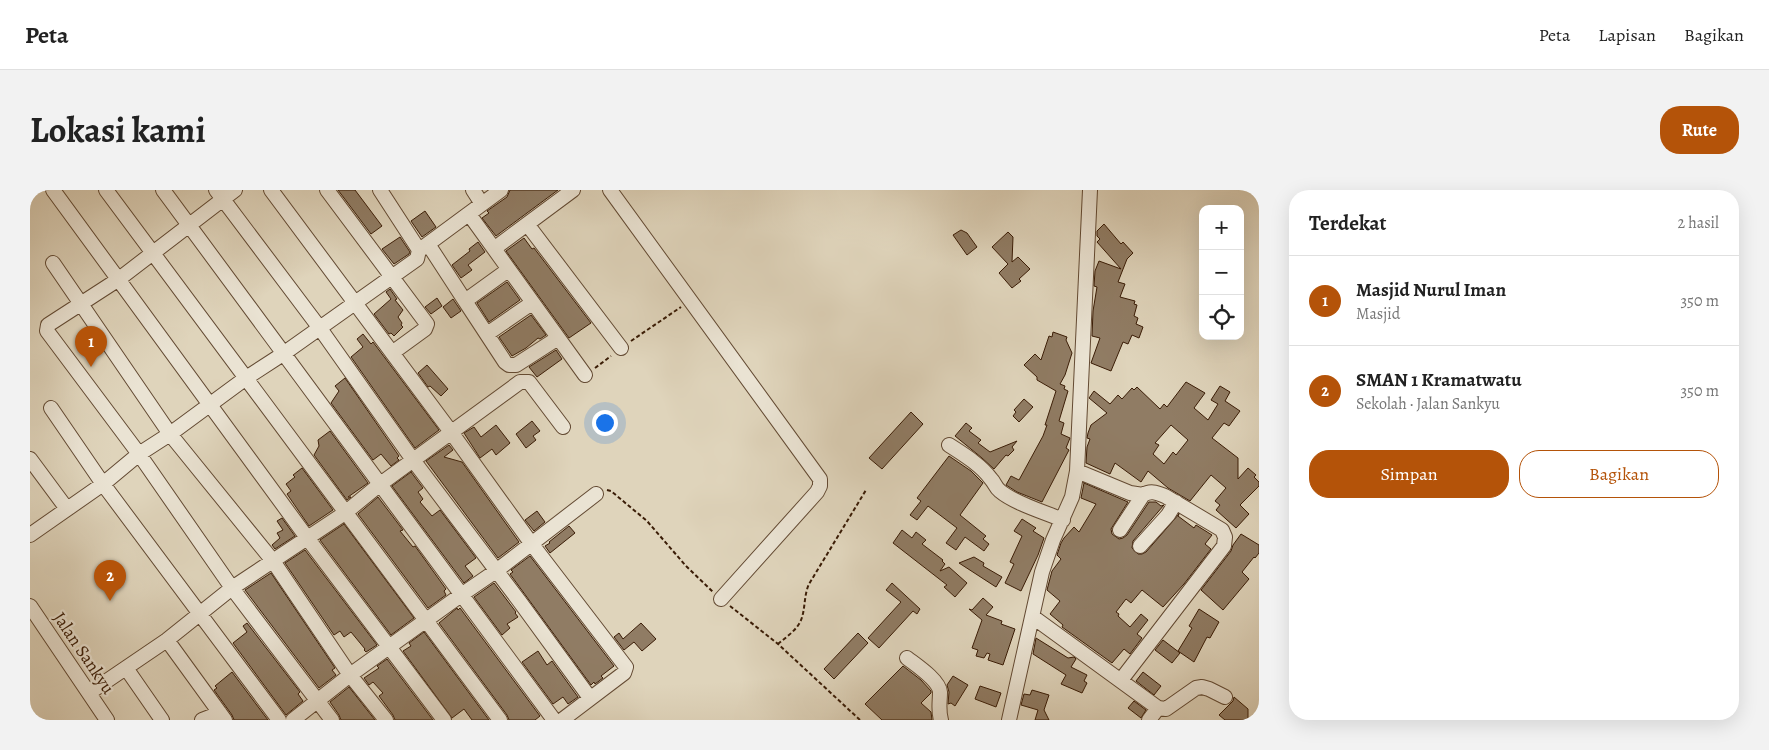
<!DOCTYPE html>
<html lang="id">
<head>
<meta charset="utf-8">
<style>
	body { margin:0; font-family:Alegreya,serif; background:#f2f2f2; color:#222 }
	.controls { position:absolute; right:15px; top:15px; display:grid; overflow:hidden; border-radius:10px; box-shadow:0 5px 20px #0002 }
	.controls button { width:45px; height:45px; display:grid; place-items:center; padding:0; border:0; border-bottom:1px solid #e0e0e0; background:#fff; color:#222; font:25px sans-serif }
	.you { position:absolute; left:574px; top:232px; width:18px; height:18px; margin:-12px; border:4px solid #fff; border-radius:50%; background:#1a73e8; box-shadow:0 0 0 8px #1a73e833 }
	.badge { display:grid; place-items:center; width:32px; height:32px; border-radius:50%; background:#b45309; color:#fff; font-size:16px; font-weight:700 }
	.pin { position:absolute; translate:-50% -41px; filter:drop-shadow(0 1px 2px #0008) }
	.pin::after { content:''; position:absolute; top:26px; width:18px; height:15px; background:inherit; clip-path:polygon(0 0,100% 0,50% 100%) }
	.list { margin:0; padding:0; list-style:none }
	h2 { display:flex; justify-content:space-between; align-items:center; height:65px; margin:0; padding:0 20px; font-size:21px }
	h2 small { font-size:16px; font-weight:400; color:#767676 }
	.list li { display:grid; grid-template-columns:32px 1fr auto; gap:15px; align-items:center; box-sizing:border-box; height:90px; padding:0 20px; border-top:1px solid #e0e0e0 }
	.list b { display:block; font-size:19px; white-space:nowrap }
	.list p { margin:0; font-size:16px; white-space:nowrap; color:#767676 }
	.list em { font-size:16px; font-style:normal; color:#767676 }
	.actions { display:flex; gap:10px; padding:15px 20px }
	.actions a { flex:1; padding:11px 0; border:1px solid #b45309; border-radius:20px; text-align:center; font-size:18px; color:#b45309 }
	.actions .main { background:#b45309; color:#fff }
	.icon { flex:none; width:28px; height:28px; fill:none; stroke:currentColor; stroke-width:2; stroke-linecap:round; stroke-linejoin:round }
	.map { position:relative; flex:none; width:1229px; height:530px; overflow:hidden; border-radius:20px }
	header { display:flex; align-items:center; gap:30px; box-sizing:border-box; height:70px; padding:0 25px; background:#fff; border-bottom:1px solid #e0e0e0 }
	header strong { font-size:24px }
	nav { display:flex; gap:28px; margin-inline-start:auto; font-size:18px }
	.intro { display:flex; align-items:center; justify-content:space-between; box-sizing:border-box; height:120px; padding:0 30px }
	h1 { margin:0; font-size:35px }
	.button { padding:12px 22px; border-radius:20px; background:#b45309; color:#fff; font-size:18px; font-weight:700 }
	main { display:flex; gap:30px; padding:0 30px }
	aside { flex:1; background:#fff; border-radius:20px; box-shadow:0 5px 20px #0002 }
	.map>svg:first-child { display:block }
</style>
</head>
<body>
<header>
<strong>Peta</strong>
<nav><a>Peta</a><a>Lapisan</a><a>Bagikan</a></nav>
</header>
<div class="intro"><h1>Lokasi kami</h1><a class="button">Rute</a></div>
<main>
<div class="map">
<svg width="1229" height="530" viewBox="0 0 1229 530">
	<rect width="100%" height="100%" fill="#dfd4bb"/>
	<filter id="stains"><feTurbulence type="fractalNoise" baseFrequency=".004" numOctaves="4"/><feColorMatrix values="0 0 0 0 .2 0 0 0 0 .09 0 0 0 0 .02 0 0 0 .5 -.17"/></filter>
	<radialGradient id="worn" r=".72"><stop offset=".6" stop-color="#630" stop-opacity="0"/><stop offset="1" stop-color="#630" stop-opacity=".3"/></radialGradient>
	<path fill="#907c64" stroke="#3a1c06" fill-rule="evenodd" d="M308,0H325L352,36L341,44Z
		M480,0H528L466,46L452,28L459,23L457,21L477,7Z
		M395,21L406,37L392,47L381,31Z
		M1074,34L1091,54L1093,52L1103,63L1097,69L1088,92L1095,94L1090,107L1105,111L1104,114L1107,115L1104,126L1108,128L1106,134L1113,137L1109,148L1102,145L1098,154L1093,152L1081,181L1061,173L1070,148L1062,146L1063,121L1067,97L1064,96L1065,81L1069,71L1091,79L1067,52L1070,49L1067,46V41Z
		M931,40L937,43L947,57L937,65L923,45Z
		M978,42L983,47L982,72L988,67L1000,79L989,89L991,91L982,98L969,83L978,74L962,57Z
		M370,47L380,62L379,64L364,74L352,59Z
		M494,48L502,59L504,58L561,133L539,148L476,61Z
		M448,52L455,62L438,75L442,80L431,88L422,75L440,61L439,59Z
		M477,92L490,110L459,132L447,113Z
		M360,99L367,109L365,110L373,120L368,127L372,133L371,135L373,137L364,146L361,143L359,144L344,124L361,109L356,102Z
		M407,108L412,116L401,124L395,117Z
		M423,109L431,121L421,128L413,117Z
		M501,125L516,145L510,149L508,148L496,158L482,166L469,147Z
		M1023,142L1037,147L1036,150L1042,163L1035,185L1030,194L1035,196L1034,199L1038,201L1029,231L1034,233L1031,244L1040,248L1036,258L1039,260L1012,312L987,302L976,295L981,286L989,290L1013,246L1017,235H1015L1026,201L1007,190V187L994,175L1005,164L1011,170L1019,146L1022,147Z
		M333,144L341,154L343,152L409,240L385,258L321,167L333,157L327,149Z
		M526,160L532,169L507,187L499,177Z
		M397,175L418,199L411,206L400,196L398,197L388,183Z
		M315,188L369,266L367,268L369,270L361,276L351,264L343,270L301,213L309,201L305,196Z
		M1156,192L1175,203L1164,218L1178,230L1188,214L1181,210L1190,196L1200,202L1195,211L1210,221L1199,236L1194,233L1182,248L1208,268V289L1218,278L1226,285L1224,287L1229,292V296L1210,315L1219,324L1206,338L1186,320L1190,315L1185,311L1196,298L1181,285L1160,311L1138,298L1118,281L1111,292L1085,273L1080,284L1056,273L1057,257L1060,249L1057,248L1058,243L1061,235L1077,223L1059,208L1064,201L1080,214L1088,205L1092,209L1102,198L1104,200L1107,197L1130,219L1134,214L1137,217ZM1141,235L1158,250L1146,265L1143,262L1134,274L1123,264L1129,255L1125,253Z
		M994,209L1003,217L989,232L983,226L986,222L984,220Z
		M881,222L893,234L852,279L839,268Z
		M502,231L510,241L503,246L506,250L496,258L486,244Z
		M936,233L942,238L939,241L951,250L948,253L960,262L987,251L982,257L984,260L978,266L976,265L964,279L952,268L925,246Z
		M466,235L480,253L466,265L462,259L450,268L434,243L444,237L451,247Z
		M300,241L338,293L318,307H321L317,310L284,265L289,256L288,250Z
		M419,255L423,260L414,267L432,272L489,352L468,368L396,271Z
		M919,266L941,281L953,293L930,325L956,346L953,349L959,354L954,361L935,347L926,360L916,353L927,338L898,316L887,330L880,325L891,311L887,308Z
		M272,278L303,320L279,336L257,304L261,301L256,294L265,287L263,285Z
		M381,282L393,298L388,302L393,309L390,312L402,326L410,320L446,368L435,376L443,386L434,393L362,296Z
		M1054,293L1098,312L1081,339L1082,344L1089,349L1093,348L1097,345L1119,312H1126L1131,316L1134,315L1103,351L1102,358L1108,364H1112L1116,362L1149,324L1148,326L1164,338L1166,335L1182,345L1175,354L1181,359L1154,394L1133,417L1112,400L1101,413L1096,409L1086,422L1089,424L1088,426L1100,437L1111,424L1118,430L1107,444L1112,448L1100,464L1094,459L1082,473L1032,437L1033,435L1020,424L1030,411L1017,400L1022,381L1031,369L1027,365L1031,353L1034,348L1044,337L1049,342L1066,314L1051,308Z
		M348,307L373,340L370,341L383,357L385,356L416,399L414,401L416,405L398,418L328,324Z
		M507,321L515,332L504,341L495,330Z
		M252,328L265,346L245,359L242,355L250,348L247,343L253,340L247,331Z
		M992,329L1006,338L1003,341L1014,348L1008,365L991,401L975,393L984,374L980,372L992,346L984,341Z
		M314,334L384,428L361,445L290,350Z
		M539,336L545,343L520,363L515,356L520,353L519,352Z
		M872,340L882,348L886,342L896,350L892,354L913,370L912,371L915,374L910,381L919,377L937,393L925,407L914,397L917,395L863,353Z
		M1211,344L1229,355V363L1225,368L1224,367L1212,382L1219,389L1193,420L1171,400L1201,361L1203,355Z
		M275,360L347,455L336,462L334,460L335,459L321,442L314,447L310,441L304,445L255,373Z
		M500,366L584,476L571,486L573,488L565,494L564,492L561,495L480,384L483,382L481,380Z
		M944,367L954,373L953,376L972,387L966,397L929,373Z
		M241,383L305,478L302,480L306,485L289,498L215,400Z
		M464,393L486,422L485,423L488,427L477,434L480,438L472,445L444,407Z
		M862,393L890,419L887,424L883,421L849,458L838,448L871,412L856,400Z
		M953,408L963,417L956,425L972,431L971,434L985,439L973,475L958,470L960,464L957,463L954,468L946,466L948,460L942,458L952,430L939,419L942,420Z
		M427,418L428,420L430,418L510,526L505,530H479L477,525L409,433Z
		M1169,419L1189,432L1180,448L1177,447L1164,472L1148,461L1162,438L1159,436Z
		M217,433L270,502L268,504L273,511L256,525L203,453L217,442L213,436Z
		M611,433L626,449L612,461L604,452L594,460L584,447L589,443L593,449Z
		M394,442L459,530H442L434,519L422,528L373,461L381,456L379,453Z
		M828,443L838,453L804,489L794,479Z
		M1006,448L1038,468L1044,467L1046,469L1041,477L1057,485L1054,491L1057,493L1052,503L1031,494L1036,485L1003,464Z
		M1133,450L1150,463L1142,473L1125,460Z
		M508,461L517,475L522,471L548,507L538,514L533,507L523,514L492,472Z
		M357,469L403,530H365L363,525L349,506L353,503L343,492L339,495L334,488L349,478L347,476Z
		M873,476L891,490L901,501V503L891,513L901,522L902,530H852L835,514Z
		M202,482L238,530H204L202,525L184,500L187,498L185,496Z
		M1113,482L1131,496L1124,505L1106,491Z
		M923,486L938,495L925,516L921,513L918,514L919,502L917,495Z
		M950,496L971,503L966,517L945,509Z
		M319,497L345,530H311L309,525L300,512Z
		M1002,500L1019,505L1014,520L1019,530H1005L1008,520L991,515L994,504L1000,505Z
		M1204,507L1218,519V530H1195L1189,525L1203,511Z
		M1104,511L1116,520L1111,528L1098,518Z"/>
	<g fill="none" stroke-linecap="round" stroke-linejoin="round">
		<g stroke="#634a33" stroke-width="16">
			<path id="minor" d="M23,0L278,349L414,530
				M76,0L470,530
				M133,0L524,530
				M186,0L289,137L383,270L490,412L560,508
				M205,0L89,89L18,135L17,141L109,264L202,398L302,530
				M241,0L421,242L501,353L596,477L594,483L532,530
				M297,0L397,134L395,139L362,163
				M580,0L790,289V296L787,302L691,409
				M452,14L471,0
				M439,24L555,185
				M497,34L591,158
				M398,54L435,111L478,80
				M465,58L543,0
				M391,59L452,14L443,0
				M23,73L140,244L243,371L320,485L356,530
				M435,111L475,172L479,175H486L528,148
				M457,144L502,113
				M21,218L73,294L249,530
				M919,255C933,264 951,275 961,289C965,293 965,297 970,301C984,313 1014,322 1033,330
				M0,269L37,319
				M1047,281L1100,303L1113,305C1121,300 1127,303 1135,306L1192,340L1195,347L1194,356L1091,490
				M1090,340L1113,305
				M0,345L73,294L109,264L140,244L216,188L253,164L387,69L389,60L350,0
				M1110,356L1138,325L1146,312
				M0,416L77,530
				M1003,427L1128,518L1136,519L1166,498L1172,497L1179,499L1195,507
				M137,450L195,530
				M877,468C886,475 909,490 910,502C910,512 908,520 911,530
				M96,478L132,530
				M59,503L137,450L202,398L315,323L349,295L490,192H499L533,237
				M172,530L190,523
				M263,530L320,485L431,405L466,381L566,304
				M979,530L1012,382L1023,350L1042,307L1047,281L1060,0
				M1119,530L1128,518"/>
		</g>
		<path stroke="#3a1c06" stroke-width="2" stroke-dasharray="4 2.5" stroke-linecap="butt" d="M601,151L651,117
			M565,178L581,166
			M577,300L581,301L617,331L656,376L683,402
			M700,416L748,454L830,530
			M748,454C755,448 764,442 769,434C776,423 773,407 779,394L836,300"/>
		<use href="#minor" stroke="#eae3d3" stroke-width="14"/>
	</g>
	<g text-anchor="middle" stroke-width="4.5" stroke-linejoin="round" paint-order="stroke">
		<g font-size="18" fill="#3a1c06" stroke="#eae3d3">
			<text transform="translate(54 463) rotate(56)" y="6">Jalan Sankyu</text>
		</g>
	</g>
	<rect width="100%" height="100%" filter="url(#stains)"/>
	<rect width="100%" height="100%" fill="url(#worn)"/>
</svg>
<div class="controls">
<button>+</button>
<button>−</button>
<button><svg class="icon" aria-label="locate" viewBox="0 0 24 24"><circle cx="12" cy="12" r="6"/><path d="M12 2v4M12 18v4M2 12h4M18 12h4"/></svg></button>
</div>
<div class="you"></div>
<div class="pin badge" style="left:61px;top:177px">1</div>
<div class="pin badge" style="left:80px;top:411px">2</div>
</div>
<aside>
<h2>Terdekat<small>2 hasil</small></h2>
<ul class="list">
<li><span class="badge">1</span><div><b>Masjid Nurul Iman</b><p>Masjid</p></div><em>350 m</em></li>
<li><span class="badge">2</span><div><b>SMAN 1 Kramatwatu</b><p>Sekolah · Jalan Sankyu</p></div><em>350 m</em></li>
</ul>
<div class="actions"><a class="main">Simpan</a><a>Bagikan</a></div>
</aside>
</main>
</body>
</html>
